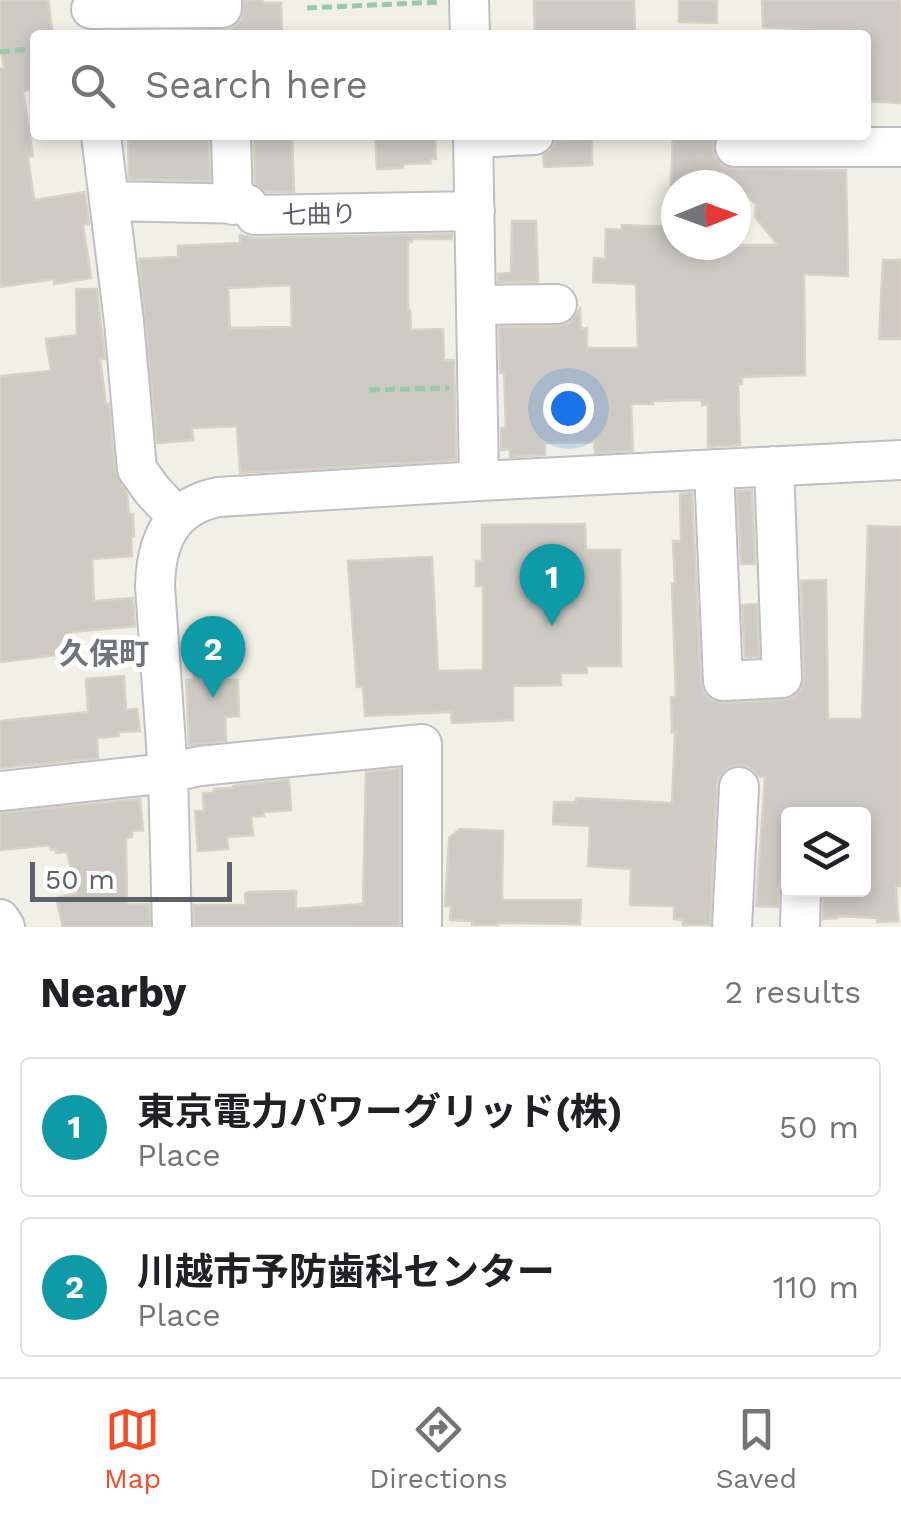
<!DOCTYPE html>
<html lang="en">
<head>
<meta charset="utf-8">
<style>
	body { margin:0; font-family:"Work Sans","Noto Sans JP",sans-serif; background:#f2f2f2; color:#202124 }
	.controls { position:absolute; right:30px; bottom:30px; display:grid; overflow:hidden; border-radius:10px; box-shadow:0 5px 15px #0003 }
	.controls button { width:90px; height:90px; display:grid; place-items:center; padding:0; border:0; border-bottom:2px solid #e0e0e0; background:#fff; color:#202124; font:50px sans-serif }
	.compass { position:absolute; left:661px; top:170px; width:90px; height:90px; border-radius:50%; background:#fff; box-shadow:0 5px 15px #0003; rotate:89deg }
	.scale { position:absolute; left:30px; bottom:25px; width:202px; box-sizing:border-box; padding-left:10px; border:5px solid #5e6168; border-top:0; font-size:28px; line-height:35px; white-space:nowrap; color:#5e6168; -webkit-text-stroke:8px #fff; paint-order:stroke }
	.you { position:absolute; left:568px; top:408px; width:35px; height:35px; margin:-25px; border:8px solid #fff; border-radius:50%; background:#1a73e8; box-shadow:0 0 0 15px #1a73e833 }
	.badge { display:grid; place-items:center; width:65px; height:65px; border-radius:50%; background:#f64b27; color:#fff; font-size:32px; font-weight:700 }
	.pin { position:absolute; translate:-50% -82px; filter:drop-shadow(0 2px 5px #0008) }
	.pin::after { content:''; position:absolute; top:52px; width:35px; height:30px; background:inherit; clip-path:polygon(0 0,100% 0,50% 100%) }
	.list { margin:0; padding:0; list-style:none }
	h2 { display:flex; justify-content:space-between; align-items:center; height:130px; margin:0; padding:0 40px; font-size:42px }
	h2 small { font-size:32px; font-weight:400; color:#757577 }
	.list li { display:grid; grid-template-columns:65px 1fr auto; gap:30px; align-items:center; box-sizing:border-box; height:140px; margin:0 20px 20px; padding:0 20px; border:2px solid #e0e0e0; border-radius:10px }
	.list b { display:block; font-size:38px; white-space:nowrap }
	.list p { margin:0; font-size:32px; white-space:nowrap; color:#757577 }
	.list em { font-size:32px; font-style:normal; color:#757577 }
	.icon { flex:none; width:55px; height:55px; fill:none; stroke:currentColor; stroke-width:2; stroke-linecap:round; stroke-linejoin:round }
	.map { position:relative; flex:none; width:901px; height:927px; overflow:hidden }
	.search { position:absolute; background:#fff; box-shadow:0 5px 15px #0003; left:30px; right:30px; top:30px; height:110px; display:flex; align-items:center; gap:25px; box-sizing:border-box; padding:0 35px; border-radius:10px; color:#757577; font-size:38px }
	.sheet { height:450px; background:#fff }
	nav { display:flex; justify-content:space-around; align-items:center; box-sizing:border-box; height:140px; border-top:2px solid #e0e0e0; background:#fff; font-size:28px; color:#757577 }
	nav a { display:grid; justify-items:center; gap:5px }
	nav .on { color:#f64b27 }
	.map>svg:first-child { display:block }
</style>
</head>
<body>
<div class="map">
<svg width="901" height="927" viewBox="0 0 901 927">
	<rect width="100%" height="100%" fill="#f1f0e6"/>
	<path fill="#cccac3" stroke="#d6d2c4" stroke-width="2.5" fill-rule="evenodd" d="M0,0H48L53,35H35V89L23,91L33,156L28,157L34,200L85,192L89,224L83,225L91,278L54,284V279L0,287V69L4,68L0,42Z
		M244,0H263V3H281L282,35H178V31L222,30L232,28L242,18Z
		M534,0H634L635,35H535Z
		M679,0H717V23L679,22Z
		M762,0H901V103L866,101V32L763,27Z
		M128,135H209L210,181L129,179Z
		M254,135H292L294,192H266L255,183Z
		M375,135H435L436,159H430L431,163L403,164V168L377,169Z
		M673,135H716L713,146L715,157L723,166L734,169L846,170L848,276L804,274L805,375L742,377V384H738L740,445L708,447V405H702V400L652,401L653,404H631L633,451L595,453L594,442L545,443V455L510,457V449L501,450V428H506L504,372L500,373L499,327L558,326L569,323L580,309L581,329L587,328V348H638L636,284L593,282L594,258L605,259L606,229L622,230V225L676,227V245H778L755,217L756,205L737,185H671Z
		M592,139V165L544,167L543,155L553,146L556,140Z
		M512,221H536L538,282H498V274L511,273Z
		M452,234V239H412V242H408V310H410L411,330L443,329L444,360H454L456,460L240,473L237,426L192,428L193,440L157,443L139,259L178,257V246L240,243V235L255,238ZM291,285L292,327L230,328L228,288Z
		M883,260H901V339H879Z
		M76,289H97L105,359H100L106,404H109L115,471L127,494L129,514H133L134,536L131,537L132,556L92,559L94,601L133,598L135,626L71,632L73,653L0,662V376L51,371L46,339L77,335Z
		M752,490L755,564H741L737,491Z
		M692,493L701,682L705,694L712,700L723,703L783,700L793,697L801,689L804,677L801,581L826,580L828,719H862L868,526L901,527V886H896L898,921L877,922V918L837,916V918L823,919V890H864V814H788V871L781,878L779,887L778,907L756,906L765,777H759L752,769L741,765L728,768L720,776L717,785L710,925H683V920L674,919V906L630,905L631,869L588,866L590,826L553,824L554,802H576V798L672,803L675,732H672L671,697H676L672,584H675L673,541H681L680,494Z
		M585,524L586,550H620L621,666H586L587,673H561V685L513,686V720L452,723L451,712L365,716L363,687H357L348,561L432,557L438,671L483,670V586H476V561H482V525Z
		M757,604L759,657H745L742,605Z
		M226,673V680H238L239,716L225,717L226,741L189,745L186,680H194V674Z
		M124,676L126,710L137,709L140,731L118,732L119,736L97,738L98,758L0,768V721L88,712L86,679Z
		M400,769V927L194,926V905H246L245,894L248,892L296,891V909L363,904L366,772Z
		M289,780L291,810L264,812V816L251,817L253,835L227,837L228,849L198,851L195,811H204L203,793H214V789L233,788V786L240,785Z
		M140,799L143,830L132,831V837L126,838L127,904H149L150,927H63L56,898L77,893L67,852L56,853V849L51,850L50,845L0,850V813Z
		M460,829L503,831L502,900H581L580,924L499,923L498,925H472V921L450,920L451,906H445L449,838Z"/>
	<g fill="none" stroke-linecap="round" stroke-linejoin="round">
		<g stroke="#bebfc6" stroke-width="42">
			<path id="minor" d="M469,0L470,35
				M91,9L222,8V0
				M101,135L124,322L137,469L152,490L177,517
				M231,135L233,205
				M473,135L479,481
				M473,138L534,135
				M735,147H901
				M109,201L247,204L255,215L475,211
				M476,305L557,304
				M714,469L723,681L782,678L774,466
				M0,791L168,773L200,766L422,744V927
				M0,919L5,927
				M172,927L168,773L155,586C156,542 170,507 218,497L479,481L901,460
				M732,927L739,787
				M800,927L801,889"/>
		</g>
		<path stroke="#99c9ab" stroke-width="5" stroke-dasharray="10 5" stroke-linecap="butt" d="M307,8L441,2
			M0,52L35,48
			M370,390L449,388"/>
		<use href="#minor" stroke="#fff" stroke-width="38"/>
	</g>
	<g text-anchor="middle" stroke-width="10" stroke-linejoin="round" paint-order="stroke">
		<g font-size="25" fill="#5e6168" stroke="#fff">
			<text transform="translate(319 214) rotate(-1)" y="9">七曲り</text>
		</g>
		<g font-size="30" font-weight="bold" fill="#6f737a" stroke="#fff">
			<text x="104" y="664">久保町</text>
		</g>
	</g>
</svg>
<div class="controls">
<button><svg class="icon" aria-label="layers" viewBox="0 0 24 24"><path d="M12 4l9 5-9 5-9-5zM3 14l9 5 9-5"/></svg></button>
</div>
<svg class="compass" viewBox="-18 -18 36 36"><path d="M0-13l5 13h-10z" fill="#e53935"/><path d="M0 13l5-13h-10z" fill="#757577"/></svg>
<div class="scale">50 m</div>
<div class="you"></div>
<div class="pin badge" style="left:552px;top:626px;background:#0f9aa8">1</div>
<div class="pin badge" style="left:213px;top:698px;background:#0f9aa8">2</div>
<div class="search"><svg class="icon" aria-label="search" viewBox="0 0 24 24"><circle cx="10" cy="10" r="6"/><path d="M15 15l6 6"/></svg>Search here</div>
</div>
<section class="sheet">
<h2>Nearby<small>2 results</small></h2>
<ul class="list">
<li><span class="badge" style="background:#0f9aa8">1</span><div><b>東京電力パワーグリッド(株)</b><p>Place</p></div><em>50 m</em></li>
<li><span class="badge" style="background:#0f9aa8">2</span><div><b>川越市予防歯科センター</b><p>Place</p></div><em>110 m</em></li>
</ul>
</section>
<nav>
<a class="on"><svg class="icon" aria-label="map" viewBox="0 0 24 24"><path d="M3 6l6-2 6 2 6-2v14l-6 2-6-2-6 2zM9 4v14M15 6v14"/></svg>Map</a>
<a><svg class="icon" aria-label="directions" viewBox="0 0 24 24"><path d="M12 3l9 9-9 9-9-9zM9 14v-3h6M13 9l2 2-2 2"/></svg>Directions</a>
<a><svg class="icon" aria-label="saved" viewBox="0 0 24 24"><path d="M7 4h10v16l-5-4-5 4z"/></svg>Saved</a>
</nav>
</body>
</html>
